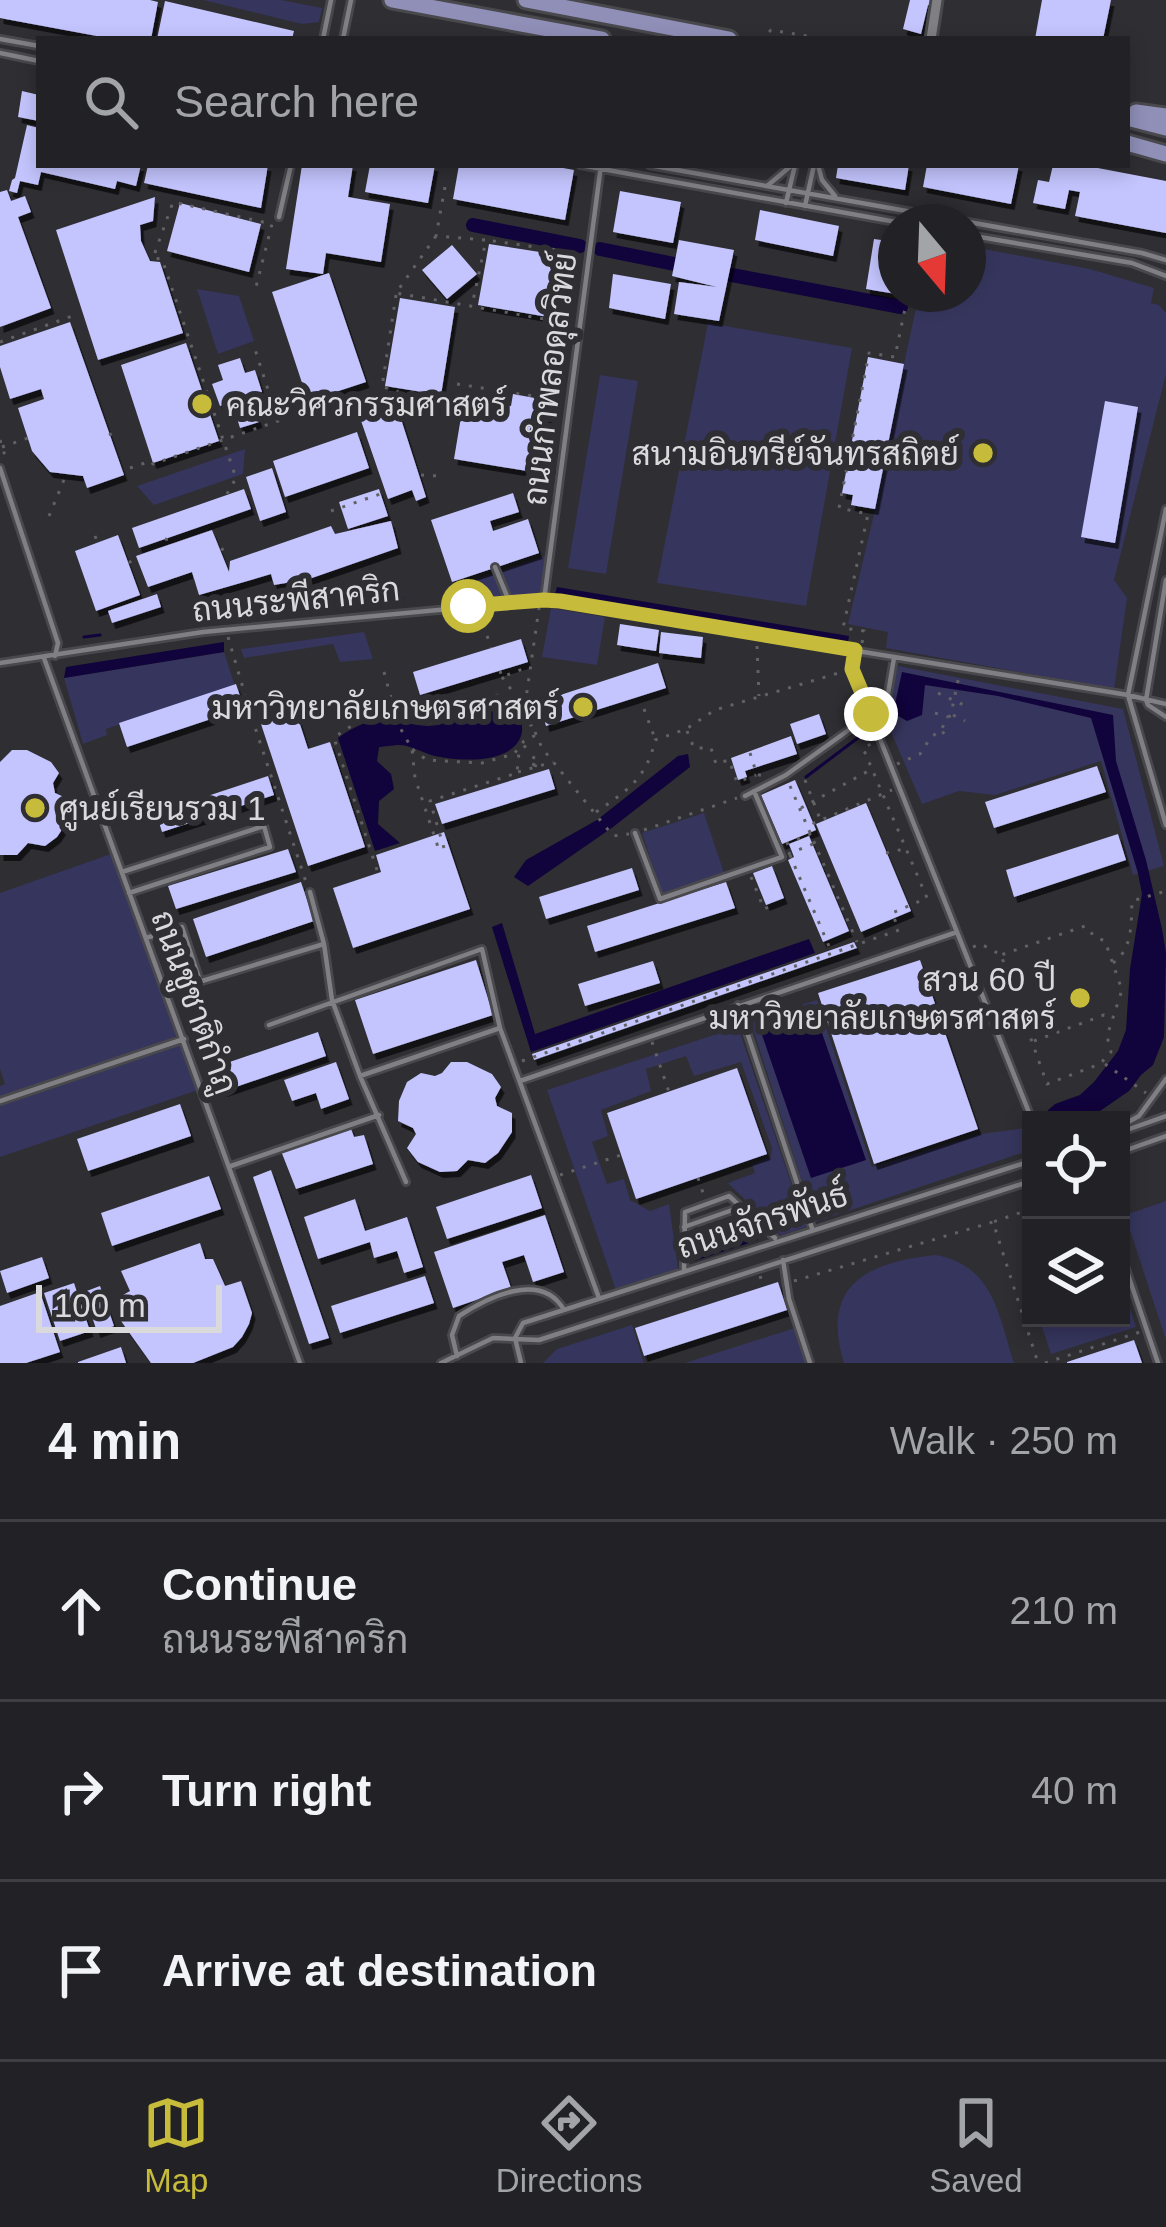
<!DOCTYPE html>
<html lang="en">
<head>
<meta charset="utf-8">
<style>
	body { margin:0; font-family:Arial,Sarabun,sans-serif; background:#2e2f32; color:#f1f3f6 }
	.controls { position:absolute; right:36px; bottom:36px; display:grid; overflow:hidden; border-radius:0px; box-shadow:0 6px 18px #0003 }
	.controls button { width:108px; height:108px; display:grid; place-items:center; padding:0; border:0; border-bottom:3px solid #3f3f43; background:#222226; color:#f1f3f6; font:60px sans-serif }
	.compass { position:absolute; left:878px; top:204px; width:108px; height:108px; border-radius:50%; background:#222226; box-shadow:0 6px 18px #0003; rotate:161deg }
	.scale { position:absolute; left:36px; bottom:30px; width:186px; box-sizing:border-box; padding-left:12px; border:6px solid #dadadd; border-top:0; font-size:33px; line-height:42px; white-space:nowrap; color:#dadadd; -webkit-text-stroke:9px #2e2e33; paint-order:stroke }
	.stop { position:absolute; width:36px; height:36px; margin:-27px; border:9px solid #c7bb3b; border-radius:50%; background:#fff }
	.stop.end { background:#c7bb3b; border-color:#fff; box-shadow:0 3px 12px #0008 }
	.list { margin:0; padding:0; list-style:none }
	h2 { display:flex; justify-content:space-between; align-items:center; height:156px; margin:0; padding:0 48px; font-size:51px }
	h2 small { font-size:39px; font-weight:400; color:#a2a4a7 }
	.list li { display:grid; grid-template-columns:78px 1fr auto; gap:36px; align-items:center; box-sizing:border-box; height:180px; padding:0 48px; border-top:3px solid #3f3f43 }
	.list b { display:block; font-size:45px; white-space:nowrap }
	.list p { margin:0; font-size:39px; white-space:nowrap; color:#a2a4a7 }
	.list em { font-size:39px; font-style:normal; color:#a2a4a7 }
	.icon { flex:none; width:66px; height:66px; fill:none; stroke:currentColor; stroke-width:2; stroke-linecap:round; stroke-linejoin:round }
	.map { position:relative; flex:none; width:1166px; height:1363px; overflow:hidden }
	.search { position:absolute; background:#222226; box-shadow:0 6px 18px #0003; left:36px; right:36px; top:36px; height:132px; display:flex; align-items:center; gap:30px; box-sizing:border-box; padding:0 42px; border-radius:0px; color:#a2a4a7; font-size:45px }
	.sheet { height:696px; background:#222226 }
	nav { display:flex; justify-content:space-around; align-items:center; box-sizing:border-box; height:168px; border-top:3px solid #3f3f43; background:#222226; font-size:33px; color:#a2a4a7 }
	nav a { display:grid; justify-items:center; gap:6px }
	nav .on { color:#c7bb3b }
	.map>svg:first-child { display:block }
</style>
</head>
<body>
<div class="map">
<svg width="1166" height="1363" viewBox="0 0 1166 1363">
	<defs>
		<filter id="shadow"><feDropShadow dx="3.5" dy="6" stdDeviation="0" flood-color="#0009"/></filter>
	</defs>
	<rect width="100%" height="100%" fill="#2e2e33"/>
	<path fill="#36355d" d="M203,0H281L322,8L319,22L302,24Z
		M968,246L1090,269L1154,288L1151,303L1159,305L1166,313V374L1114,580L1127,598L1114,689L886,648L888,632L848,624L875,510L851,505L853,495L842,493L868,357L904,364L919,294H968Z
		M197,289L239,296L254,341L218,354Z
		M708,323L852,348L806,606L657,583Z
		M600,375L638,381L606,574L568,568Z
		M245,449L243,474L154,505L137,486Z
		M548,555L544,594L459,604L453,587Z
		M551,608L605,617L597,665L542,657Z
		M364,632L373,659L340,662L333,644L244,658L241,649Z
		M224,652L235,686L106,729L107,735L83,744L64,678Z
		M898,666L1123,709L1164,866L1133,875L1101,761L995,795L959,791L922,804L885,718Z
		M704,813L724,873L662,894L642,833Z
		M111,854L177,1036L72,1075L184,1039L201,1089L0,1157V1086L5,1084L0,1069V893Z
		M817,1000L872,1167L981,1134L1026,1128L1031,1136V1150L815,1222L750,1020Z
		M738,1027L806,1227L781,1235L728,1183L755,1173L752,1164L771,1157L772,1148L741,1062L694,1076L686,1056L646,1069L651,1091L601,1110L608,1136L592,1142L607,1184L624,1179L630,1200L650,1211L669,1204L678,1269L616,1290L547,1090Z
		M1166,1201V1340L1125,1215Z
		M936,1255C994,1266 998,1314 1014,1363H844C820,1285 867,1262 936,1255Z
		M1121,1282L1136,1327L1051,1354L1039,1318H1121Z
		M632,1325L644,1363H543L557,1349Z
		M798,1327L810,1363H685Z"/>
	<path fill="#11033b" d="M557,587L849,636L848,642L555,594Z
		M224,642V652L64,678L66,667Z
		M902,672L1113,715L1116,761L1146,860L1162,929L1166,953L1164,1037L1153,1065L1141,1075L1129,1091L1087,1120H1047L1045,1113L1055,1104L1080,1095L1094,1082L1118,1051L1126,1030L1130,969L1142,894L1138,873L1091,718L998,696L925,685L922,715L907,721L893,713Z
		M495,699C505,702 512,705 518,715C523,724 524,733 518,742C503,764 458,761 435,756C423,753 411,745 398,745C396,745 381,747 379,747L377,761L391,774L394,789L379,801L378,824L400,843L375,851L338,738C359,723 377,716 402,722C416,725 428,728 441,724C461,720 476,705 495,699Z
		M688,754L690,767L613,827L528,886L514,877L526,860L597,820L678,756Z
		M502,923L535,1034L809,939L815,953L531,1052L492,927Z
		M814,1010L866,1160L811,1178L760,1029Z
		M739,1216L758,1240L695,1261V1232Z"/>
	<g fill="none" stroke-linecap="round" stroke-linejoin="round">
		<path stroke="#11033b" stroke-width="3" d="M347,604L403,598
			M84,637L100,635
			M806,777L867,731"/>
		<path stroke="#11033b" stroke-width="14" d="M473,225L580,246
			M600,249L689,267
			M711,271L901,307"/>
	</g>
	<path fill="#c4c5fe" filter="url(#shadow)" d="M0,0H150L158,2L151,39H113L0,18Z
		M910,0H933L931,6L928,5L921,34L903,29Z
		M1042,0H1111L1103,39H1035Z
		M165,1L294,31L292,39H157Z
		M22,91L39,95V121L18,117Z
		M27,125L39,128V165H141L136,186L117,181L115,189L41,172L38,185L20,181L17,193L9,191L12,180L15,178Z
		M148,165H268L261,208L144,183Z
		M302,165H353L348,197L390,204L381,262L326,253L323,274L286,269Z
		M370,165H435L428,203L365,192Z
		M459,165H547L574,170L565,220L453,199Z
		M838,165H909L905,190L836,178Z
		M927,165H1019L1011,204L923,187Z
		M1053,165H1082L1166,181V233L1075,216L1080,192L1069,190L1065,209L1033,203L1038,180L1049,182Z
		M7,190L11,201L25,196L31,212L18,217L51,308L0,327V192Z
		M620,191L681,202L673,243L613,232Z
		M155,197L153,221L140,225L141,241L150,261L160,262L183,333L98,360L56,230Z
		M180,203L261,224L249,272L167,251Z
		M760,210L839,226L833,256L755,240Z
		M874,239L896,242V294L866,289Z
		M679,240L734,250L719,321L674,314L679,282L717,287L672,276Z
		M489,244L559,255L548,317L478,305Z
		M452,245L477,274L447,299L422,270Z
		M329,273L366,382L308,401L272,292Z
		M613,274L671,284L665,319L609,308Z
		M400,298L455,307L441,395L385,386Z
		M70,322L124,475L87,488L83,476L50,472L32,451L18,408L44,399L41,389L10,399L0,367V346Z
		M186,343L219,441L153,463L121,365Z
		M868,357L904,364L875,509L851,505L853,495L842,493Z
		M240,358L245,373L255,370L262,392L250,396L259,422L240,428L232,402L220,406L212,384L223,380L218,365Z
		M392,391L426,497L416,501L412,490L388,499L359,415L357,403Z
		M513,394L551,401L539,473L454,459L464,399L511,406Z
		M1105,401L1138,407L1115,543L1081,537Z
		M357,432L369,468L285,497L273,461Z
		M272,468L286,512L260,521L246,477Z
		M244,489L251,509L139,548L132,528Z
		M379,489L388,516L348,529L339,502Z
		M513,493L519,512L490,521L493,531L528,519L539,553L452,582L431,520Z
		M391,521L398,548L309,579L274,585L271,574L199,595L192,572L148,587L136,556L212,530L229,572L230,561L331,526L335,534Z
		M118,535L140,595L96,611L75,551Z
		M157,594L161,607L112,623L108,611Z
		M620,624L659,630L656,651L617,645Z
		M661,632L703,637L701,658L659,653Z
		M521,639L528,662L420,695L413,672Z
		M658,663L666,688L546,726L539,702Z
		M236,684L244,708L127,747L119,723Z
		M296,712L308,749L330,742L365,847L308,866L261,724Z
		M819,714L826,734L797,744L790,724Z
		M791,736L797,754L745,771L747,777L738,780L731,758Z
		M12,750H27L51,762L59,773L53,783L55,793L71,800V816L57,837L45,846L28,843L17,855H0V762Z
		M1097,766L1106,792L994,828L985,802Z
		M549,769L555,789L442,824L435,804Z
		M268,776L274,795L162,832L156,813Z
		M795,780L816,830L782,844L761,795Z
		M866,803L911,911L861,932L816,824Z
		M444,832L470,909L353,948L333,888L381,872L376,855Z
		M1118,834L1126,860L1014,897L1006,870Z
		M809,836L849,931L823,942L788,860L794,857L789,844Z
		M288,849L296,872L176,909L168,886Z
		M772,866L784,898L766,905L753,873Z
		M632,868L639,890L546,919L539,897Z
		M301,882L314,921L206,957L193,919Z
		M726,882L735,908L595,952L587,926Z
		M854,942L857,948L534,1060L532,1054Z
		M476,960L493,1015L373,1054L355,1000Z
		M920,960L978,1129L874,1164L818,993Z
		M653,961L660,983L585,1006L578,984Z
		M318,1032L326,1056L224,1091L215,1067Z
		M336,1062L349,1099L321,1109L316,1093L292,1101L284,1080Z
		M451,1062H467L492,1074L501,1087L495,1098L497,1106L512,1113V1132L498,1153L485,1163L468,1160L457,1171L440,1172L418,1162L407,1148L416,1134L413,1128L398,1121L399,1101L407,1082L421,1073L435,1076L442,1073Z
		M737,1068L767,1154L636,1199L607,1113Z
		M180,1104L191,1136L88,1171L77,1139Z
		M350,1126L354,1137L364,1135L373,1164L296,1189L281,1151Z
		M271,1170L329,1338L309,1344L253,1177Z
		M531,1175L542,1208L447,1239L436,1207Z
		M209,1176L221,1209L112,1246L101,1213Z
		M355,1199L365,1231L407,1217L423,1267L404,1273L397,1251L374,1258L370,1242L318,1259L304,1217Z
		M545,1215L564,1272L533,1282L524,1255L502,1262L511,1288L453,1308L434,1252Z
		M200,1243L205,1259H213L225,1286L241,1281L252,1313L249,1324L242,1337L233,1347L193,1363H151L121,1321L120,1310L125,1304L123,1295L130,1291L121,1271Z
		M42,1257L49,1278L7,1293L0,1271Z
		M425,1276L434,1303L340,1333L331,1306Z
		M778,1282L787,1310L644,1356L635,1328Z
		M74,1283L90,1331L60,1341L44,1293Z
		M100,1286L114,1326L97,1332L84,1292Z
		M40,1292L60,1352L26,1363H0V1306Z
		M1134,1340L1142,1363H1067V1362Z
		M121,1347L126,1363H78V1362Z"/>
	<g fill="none" stroke-linecap="round" stroke-linejoin="round">
		<g stroke="#49494d" stroke-width="10">
			<path id="lane" d="M0,39L39,46
				M323,39L331,0
				M343,39L351,0
				M0,53L39,61
				M580,165L896,222
				M649,165L1142,253L1166,260
				M818,165L822,180L835,196
				M767,186L792,165
				M786,203L795,165
				M805,206L814,165
				M279,217L291,165
				M968,235L1132,263L1166,276
				M0,468L58,643L55,656
				M1166,509L1128,695L1166,825
				M495,567L509,601
				M1166,580L1146,700L1148,705L1166,717
				M544,600L601,165
				M855,650L852,669L1032,1120
				M44,658L300,1363
				M0,663L203,632L544,600L1128,695L1166,704
				M881,735L894,658
				M745,796L786,775L871,714
				M635,833L660,899L782,857L754,791
				M122,872L264,826L270,847L129,893
				M310,892L324,944L332,1000L360,1076L406,1182
				M146,938L182,927L200,981
				M169,991L324,944
				M738,1005L812,1228
				M269,1025L482,949L500,1028L599,1298
				M360,1076L500,1028
				M520,1081L957,932
				M0,1101L184,1039
				M1121,1126L1139,1116L1166,1079
				M1121,1132L1166,1116
				M1121,1152L1166,1136
				M231,1166L379,1115
				M684,1227L741,1207
				M1121,1254L1158,1363
				M783,1260L789,1299L810,1363
				M684,1270L685,1212L729,1196L775,1238
				M457,1356L452,1335L459,1316C487,1298 541,1270 564,1310
				M441,1363L493,1338L539,1340L1031,1181
				M521,1363L515,1338L523,1323L1031,1161"/>
		</g>
		<g stroke="#49494d" stroke-width="15">
			<path id="street" d="M931,39L937,0"/>
		</g>
		<g stroke="#49494d" stroke-width="21">
			<path id="primary" d="M392,0L602,39
				M526,0L729,39
				M1136,112L1166,116
				M1127,118L1166,128
				M1127,143L1166,154"/>
		</g>
		<path stroke="#626266" stroke-width="3" stroke-dasharray="3 9" stroke-linecap="butt" d="M769,32L771,30L812,37
			M445,187L436,236L486,240L473,301
			M436,236L396,293L550,320
			M396,295L382,387L393,389L412,400
			M551,340L571,342
			M0,342L78,314
			M457,384L539,397L564,251L486,240
			M348,419L359,415
			M109,435L117,431
			M0,440L7,462
			M2,447L28,438
			M130,468L151,461L153,464L278,421L254,346
			M421,475L440,476
			M227,494L236,478L162,259L153,258L173,202L272,224L256,287
			M331,511L386,492
			M49,516L66,475
			M95,536L98,543
			M165,539L174,541
			M221,550L225,548
			M129,563L136,556
			M309,579L312,613
			M480,613L491,648
			M228,637L251,715L307,885
			M862,643L864,631L843,628L868,514L839,508L869,353L895,357L908,294
			M757,646L759,696
			M500,671L502,677L528,667
			M384,672L398,724L412,749L415,778L439,850
			M502,677L524,707L532,723
			M938,693L970,708
			M525,705L539,608
			M644,709L655,739
			M935,713L948,717
			M953,715L965,721
			M687,731L694,748H711L716,764L729,760L737,782L756,775
			M535,732L542,748L613,836L629,834
			M942,732L952,738
			M750,753L757,775H763
			M897,764L920,754L931,737L940,731L951,714L959,676
			M535,765L530,763L532,757L538,759L535,767
			M518,772L553,762
			M805,780L820,819
			M790,786L857,942
			M801,808L872,769
			M596,812C627,791 647,778 655,740L686,729L715,710L842,672
			M644,830L737,798
			M786,844L810,834L814,823L892,790
			M444,848L430,801L517,773L519,752L531,741
			M886,853L904,849
			M788,854L813,844
			M790,855L831,951
			M377,870L334,738C386,697 393,731 441,720C462,716 479,691 502,696C515,700 522,711 526,723L531,725L534,736L524,741L514,754L482,763L427,760L412,749
			M751,877L764,909L776,904
			M973,947L981,944L1001,955L1047,1084L1100,1064L1111,1052L1107,1036L1122,990L1105,941L1095,937L1085,926L1001,955
			M1113,963C1133,949 1131,923 1132,901L1166,891
			M1034,1041L1104,1015L1109,1017
			M652,1042L669,1092
			M522,1061L899,930L892,913L927,898L863,748L875,742
			M1105,1064L1146,1093
			M560,1175L621,1155
			M698,1178L704,1196
			M1031,1209L993,1222L1038,1363
			M760,1276L764,1287
			M794,1281L993,1222
			M1045,1363L1140,1332"/>
		<use href="#lane" stroke="#7f7f84" stroke-width="4.5"/>
		<use href="#street" stroke="#7f7f84" stroke-width="9"/>
		<use href="#primary" stroke="#8f8fb8" stroke-width="15"/>
	</g>
	<g fill="none" stroke-linecap="round" stroke-linejoin="round">
		<path stroke="#c7bb3b" stroke-width="15" d="M468,606L544,600L560,601L855,650L852,669L871,714"/>
	</g>
	<g fill="#c7bb3b" stroke="#2e2e33" stroke-width="4.5">
		<circle cx="202" cy="404" r="12"/>
		<circle cx="983" cy="453" r="12"/>
		<circle cx="583" cy="707" r="12"/>
		<circle cx="35" cy="808" r="12"/>
		<circle cx="1080" cy="998" r="12"/>
	</g>
	<g text-anchor="middle" stroke-width="12" stroke-linejoin="round" paint-order="stroke">
		<g font-size="33" fill="#dadadd" stroke="#2e2e33">
			<text transform="translate(549 379) rotate(-83)" y="12">ถนนกำพลอดุลวิทย์</text>
			<text transform="translate(296 599) rotate(-6)" y="12">ถนนระพีสาคริก</text>
			<text transform="translate(195 1002) rotate(70)" y="12">ถนนชูชาติกำภู</text>
			<text transform="translate(762 1220) rotate(-18)" y="12">ถนนจักรพันธ์</text>
		</g>
		<g font-size="33" fill="#dadadd" stroke="#2e2e33" text-anchor="end">
			<text x="226" y="416" text-anchor="start">คณะวิศวกรรมศาสตร์</text>
			<text x="959" y="465">สนามอินทรีย์จันทรสถิตย์</text>
			<text x="559" y="719">มหาวิทยาลัยเกษตรศาสตร์</text>
			<text x="59" y="820" text-anchor="start">ศูนย์เรียนรวม 1</text>
			<text x="1056" y="991">สวน 60 ปี<tspan x="1056" dy="38">มหาวิทยาลัยเกษตรศาสตร์</tspan></text>
		</g>
	</g>
</svg>
<div class="controls">
<button><svg class="icon" aria-label="locate" viewBox="0 0 24 24"><circle cx="12" cy="12" r="6"/><path d="M12 2v4M12 18v4M2 12h4M18 12h4"/></svg></button>
<button><svg class="icon" aria-label="layers" viewBox="0 0 24 24"><path d="M12 4l9 5-9 5-9-5zM3 14l9 5 9-5"/></svg></button>
</div>
<svg class="compass" viewBox="-18 -18 36 36"><path d="M0-13l5 13h-10z" fill="#e53935"/><path d="M0 13l5-13h-10z" fill="#a2a4a7"/></svg>
<div class="scale">100 m</div>
<div class="stop" style="left:468px;top:606px"></div>
<div class="stop end" style="left:871px;top:714px"></div>
<div class="search"><svg class="icon" aria-label="search" viewBox="0 0 24 24"><circle cx="10" cy="10" r="6"/><path d="M15 15l6 6"/></svg>Search here</div>
</div>
<section class="sheet">
<h2>4 min<small>Walk · 250 m</small></h2>
<ul class="list">
<li><svg class="icon" aria-label="ahead" viewBox="0 0 24 24"><path d="M12 20V5M6 11l6-6 6 6"/></svg><div><b>Continue</b><p>ถนนระพีสาคริก</p></div><em>210 m</em></li>
<li><svg class="icon" aria-label="right" viewBox="0 0 24 24"><path d="M7 20v-9h11M14 6l5 5-5 5"/></svg><div><b>Turn right</b></div><em>40 m</em></li>
<li><svg class="icon" aria-label="arrive" viewBox="0 0 24 24"><path d="M6 21V4h12l-3 4 3 4H6"/></svg><div><b>Arrive at destination</b></div></li>
</ul>
</section>
<nav>
<a class="on"><svg class="icon" aria-label="map" viewBox="0 0 24 24"><path d="M3 6l6-2 6 2 6-2v14l-6 2-6-2-6 2zM9 4v14M15 6v14"/></svg>Map</a>
<a><svg class="icon" aria-label="directions" viewBox="0 0 24 24"><path d="M12 3l9 9-9 9-9-9zM9 14v-3h6M13 9l2 2-2 2"/></svg>Directions</a>
<a><svg class="icon" aria-label="saved" viewBox="0 0 24 24"><path d="M7 4h10v16l-5-4-5 4z"/></svg>Saved</a>
</nav>
</body>
</html>
